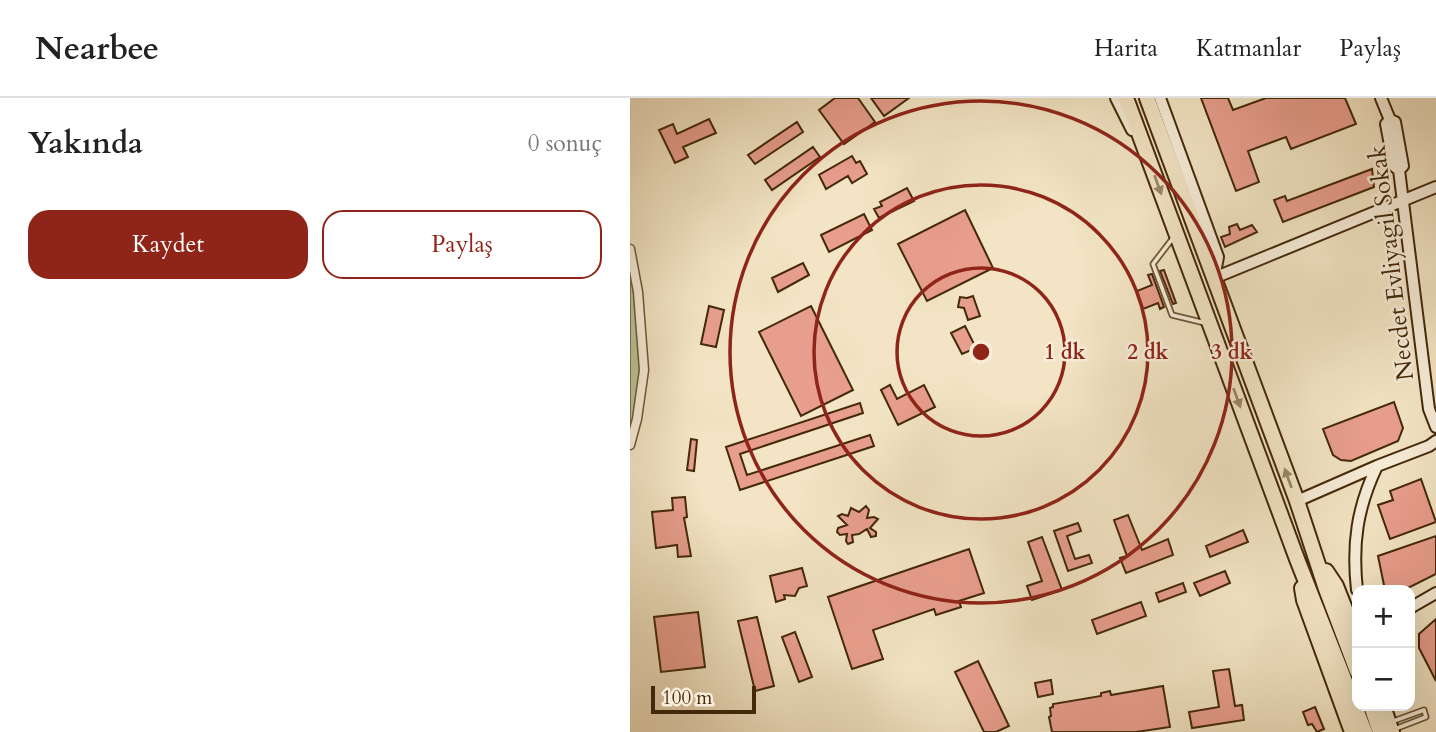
<!DOCTYPE html>
<html lang="tr">
<head>
<meta charset="utf-8">
<style>
	body { margin:0; font-family:Cardo,serif; background:#f6f6f6; color:#222 }
	.controls { position:absolute; right:21px; bottom:21px; display:grid; overflow:hidden; border-radius:14px; box-shadow:0 7px 28px #0002 }
	.controls button { width:63px; height:63px; display:grid; place-items:center; padding:0; border:0; border-bottom:2px solid #e0e0e0; background:#fff; color:#222; font:35px sans-serif }
	.scale { position:absolute; left:21px; bottom:18px; width:105px; box-sizing:border-box; padding-left:7px; border:4px solid #432809; border-top:0; font-size:19px; line-height:24px; white-space:nowrap; color:#432809; -webkit-text-stroke:5px #f7edd9; paint-order:stroke }
	.list { margin:0; padding:0; list-style:none }
	h2 { display:flex; justify-content:space-between; align-items:center; height:91px; margin:0; padding:0 28px; font-size:30px }
	h2 small { font-size:23px; font-weight:400; color:#767676 }
	.actions { display:flex; gap:14px; padding:21px 28px }
	.actions a { flex:1; padding:16px 0; border:2px solid #8f2418; border-radius:21px; text-align:center; font-size:24px; color:#8f2418 }
	.actions .main { background:#8f2418; color:#fff }
	.map { position:relative; flex:none; width:806px; height:634px; overflow:hidden }
	header { display:flex; align-items:center; gap:42px; box-sizing:border-box; height:98px; padding:0 35px; background:#fff; border-bottom:2px solid #e0e0e0 }
	header strong { font-size:33px }
	nav { display:flex; gap:38px; margin-inline-start:auto; font-size:24px }
	main { display:flex }
	aside { flex:1; background:#fff }
	.map>svg:first-child { display:block }
</style>
</head>
<body>
<header>
<strong>Nearbee</strong>
<nav><a>Harita</a><a>Katmanlar</a><a>Paylaş</a></nav>
</header>
<main>
<aside>
<h2>Yakında<small>0 sonuç</small></h2>
<ul class="list">
</ul>
<div class="actions"><a class="main">Kaydet</a><a>Paylaş</a></div>
</aside>
<div class="map">
<svg width="806" height="634" viewBox="0 0 806 634">
	<rect width="100%" height="100%" fill="#f2e4c4"/>
	<filter id="stains"><feTurbulence type="fractalNoise" baseFrequency=".00286" numOctaves="4"/><feColorMatrix values="0 0 0 0 .2 0 0 0 0 .09 0 0 0 0 .02 0 0 0 .5 -.17"/></filter>
	<radialGradient id="worn" r=".72"><stop offset=".6" stop-color="#630" stop-opacity="0"/><stop offset="1" stop-color="#630" stop-opacity=".3"/></radialGradient>
	<path fill="#b7c597" stroke="#7d7650" stroke-width="2" d="M6,182L14,272L0,347V184Z"/>
	<path fill="#e89e8d" stroke="#432809" stroke-width="2" d="M205,0H228L245,24L214,46L189,12Z
		M241,0H279L254,18Z
		M571,0H598L603,12L636,0H715L726,26L661,51L656,39L618,53L629,84L606,93Z
		M79,21L86,35L53,49L58,59L45,65L29,32L43,26L47,36Z
		M167,24L173,34L125,66L118,57Z
		M183,49L190,59L142,92L135,82Z
		M222,58L226,65L230,63L237,76L222,85L218,78L196,91L189,77Z
		M742,71L744,89L653,124L644,102L655,98L657,103Z
		M277,90L284,103L249,120L244,111L252,108L250,104Z
		M335,112L363,170L297,203L268,146Z
		M234,116L242,132L199,154L191,137Z
		M607,126L610,132L622,127L627,134L595,149L591,139L600,136L599,129Z
		M173,165L179,177L148,194L142,180Z
		M534,172L546,205L543,206L530,173Z
		M522,176L534,209L530,211L528,205L513,211L507,193L522,187L518,177Z
		M343,198L350,218L338,222L334,210L328,209L330,199L337,200Z
		M79,208L94,212L86,249L71,246Z
		M181,208L223,292L171,318L129,234Z
		M335,228L346,250L332,256L321,235Z
		M260,287L267,301L294,287L305,309L268,327L251,292Z
		M764,304L773,330L768,343L721,363L711,362L703,357L693,331Z
		M230,305L233,315L110,356L117,377L240,337L244,348L110,392L96,349Z
		M61,341L67,342L64,373L57,372Z
		M791,381L806,424L760,441L748,407L763,402L760,393Z
		M55,399L57,419L54,420L61,458L48,459L47,447L26,450L22,414L43,412L42,400Z
		M236,408L239,412L237,420L244,419L248,421L240,430L246,434V438L241,439L237,431L229,436L222,437L223,444L218,446L216,443L217,436L210,437L207,434L208,430L217,427L208,418L212,416L218,418L221,410L229,414Z
		M498,417L512,452L538,441L543,457L496,475L490,460L497,458L484,422Z
		M448,425L451,433L437,438L445,461L459,457L462,465L438,473L424,433Z
		M613,432L618,444L580,459L576,448Z
		M806,438V476L774,492H755L748,458Z
		M412,439L432,492L402,502L397,488L412,483L398,444Z
		M339,451L354,495L329,503L331,509L306,517L304,511L243,532L253,561L222,571L198,499Z
		M172,470L177,488L169,490L165,498L154,497L155,501L146,504L140,478Z
		M595,473L600,485L570,498L564,485Z
		M553,485L556,494L529,504L526,495Z
		M511,504L516,518L467,536L462,522Z
		M68,514L75,569L31,574L24,519Z
		M127,519L144,588L125,593L108,523Z
		M806,521V583L789,550V536Z
		M165,534L182,579L169,584L152,539Z
		M348,563L379,628L366,634H354L325,574Z
		M599,571L605,608L612,607L614,622L562,630L559,614L589,609L583,573Z
		M421,582L423,596L408,599L405,585Z
		M533,588L540,629L506,634H422L419,619L421,618L420,610L423,609V606L471,598V595L480,593L481,597Z
		M685,609L694,631L687,634L682,626L678,627L673,614Z"/>
	<g fill="none" stroke-linecap="round" stroke-linejoin="round">
		<g stroke="#6f5738" stroke-width="7">
			<path id="lane" d="M543,140L523,166L542,217L575,225
				M761,624L794,612L796,619L765,631"/>
		</g>
		<g stroke="#6f5738" stroke-width="11">
			<path id="street" d="M0,151L8,194L14,272L7,321L0,347"/>
		</g>
		<g stroke="#432809" stroke-width="14">
			<path id="secondary" d="M486,0L502,32
				M530,0L588,159L584,180
				M751,0L760,22L765,24L773,68L769,72L799,311L806,329
				M760,22L756,26L764,68L769,72
				M584,180L806,89
				M667,403L747,368L799,348L806,343
				M727,492C722,446 727,410 747,368
				M780,510L806,495"/>
		</g>
		<g stroke="#432809" stroke-width="18">
			<path id="highway" d="M496,0L667,461L735,634
				M517,0L667,403L696,491L727,573
				M696,473L706,488L727,541
				M672,490L674,502L722,634
				M741,608L750,634
				M753,608L762,634"/>
		</g>
		<use href="#lane" stroke="#f7edd9" stroke-width="3.5"/>
		<use href="#street" stroke="#f7edd9" stroke-width="8"/>
		<use href="#secondary" stroke="#f7edd9" stroke-width="10"/>
		<use href="#highway" stroke="#f2e4c4" stroke-width="14"/>
	</g>
	<defs><path id="oneway-solid" d="M-6-.8H1V-3.2L6.5 0L1 3.2V.8H-6Z" transform="scale(1.75)"/></defs>
	<g fill="#9a8666">
		<use href="#oneway-solid" transform="translate(528 87) rotate(70)"/>
		<use href="#oneway-solid" transform="translate(607 300) rotate(70)"/>
		<use href="#oneway-solid" transform="translate(658 380) rotate(-110)"/>
	</g>
	<g fill="none" stroke="#8f2418" stroke-width="3.5">
		<circle cx="351" cy="254" r="84"/>
		<circle cx="351" cy="254" r="167"/>
		<circle cx="351" cy="254" r="251"/>
	</g>
	<g text-anchor="middle" stroke-width="5" stroke-linejoin="round" paint-order="stroke">
		<g font-size="24" fill="#432809" stroke="#f7edd9">
			<text transform="translate(761 165) rotate(-97)" y="8">Necdet Evliyagil Sokak</text>
		</g>
	</g>
	<circle cx="351" cy="254" r="10" fill="#8f2418" stroke="#f7edd9" stroke-width="3.5"/>
	<g font-size="21" text-anchor="middle" font-weight="bold" fill="#8f2418" stroke="#f7edd9" stroke-width="5" stroke-linejoin="round" paint-order="stroke">
		<text x="435" y="261">1 dk</text>
		<text x="518" y="261">2 dk</text>
		<text x="602" y="261">3 dk</text>
	</g>
	<rect width="100%" height="100%" filter="url(#stains)"/>
	<rect width="100%" height="100%" fill="url(#worn)"/>
</svg>
<div class="controls">
<button>+</button>
<button>−</button>
</div>
<div class="scale">100 m</div>
</div>
</main>
</body>
</html>
